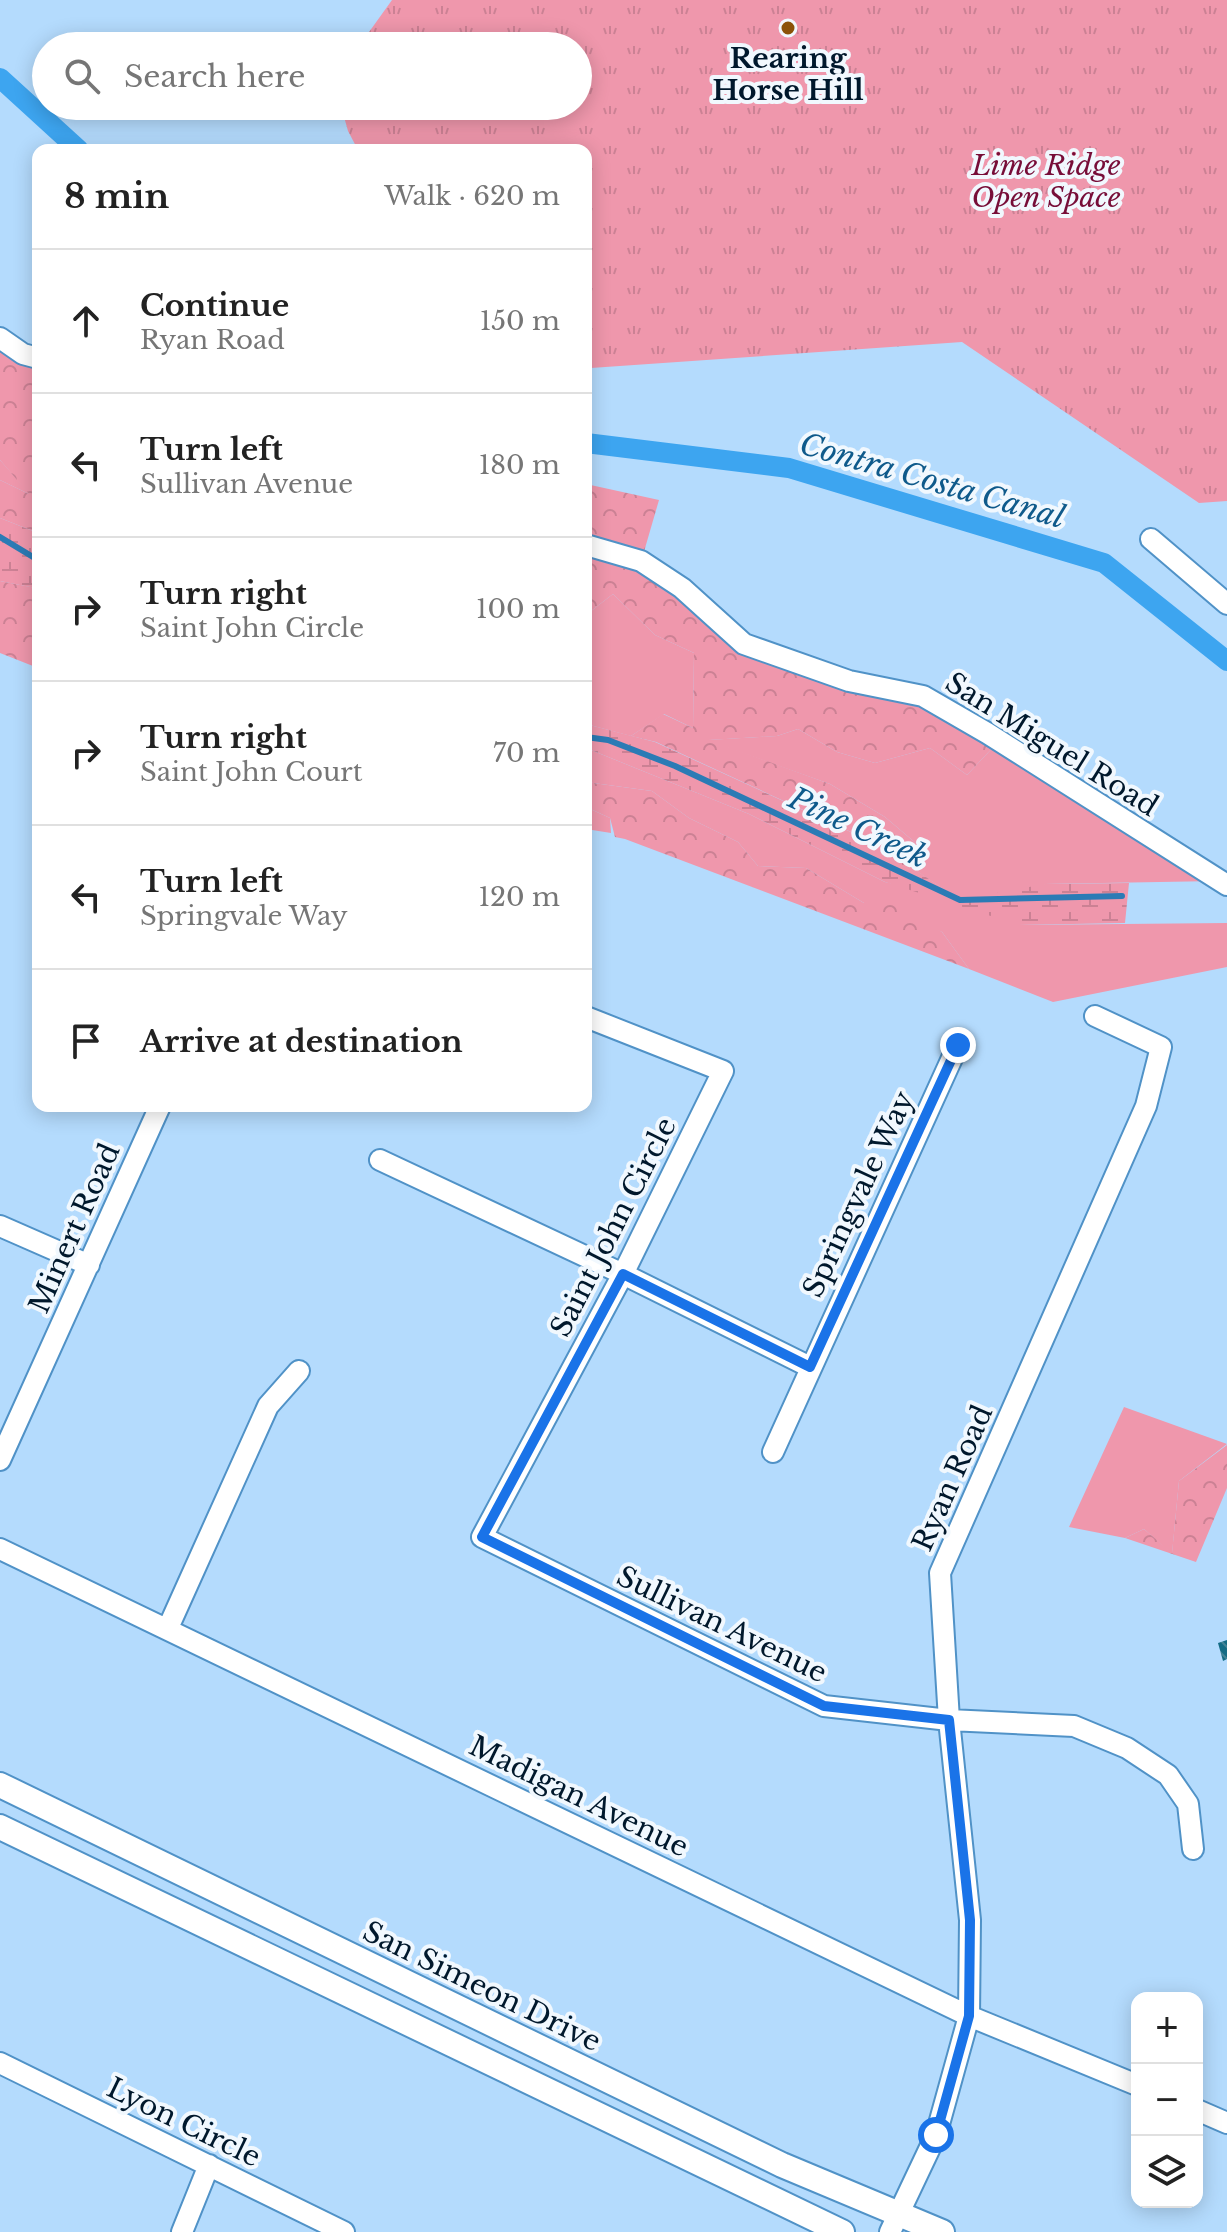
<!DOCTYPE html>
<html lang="en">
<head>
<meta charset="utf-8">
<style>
	body { margin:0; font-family:"Libre Baskerville",serif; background:#f2f2f2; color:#222 }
	.controls { position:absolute; right:24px; bottom:24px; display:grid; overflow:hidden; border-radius:16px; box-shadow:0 4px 20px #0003 }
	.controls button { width:72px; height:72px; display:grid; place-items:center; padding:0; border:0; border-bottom:2px solid #e0e0e0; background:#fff; color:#222; font:40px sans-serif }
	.stop { position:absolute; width:24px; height:24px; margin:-18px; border:6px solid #1a73e8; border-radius:50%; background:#fff }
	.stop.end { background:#1a73e8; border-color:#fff; box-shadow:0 2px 8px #0008 }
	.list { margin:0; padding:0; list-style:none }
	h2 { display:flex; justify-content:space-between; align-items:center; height:104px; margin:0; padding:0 32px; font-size:34px }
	h2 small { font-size:26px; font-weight:400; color:#767676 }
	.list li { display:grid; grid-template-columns:52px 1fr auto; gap:24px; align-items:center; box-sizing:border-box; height:144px; padding:0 32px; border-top:2px solid #e0e0e0 }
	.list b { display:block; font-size:30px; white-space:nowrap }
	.list p { margin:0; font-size:26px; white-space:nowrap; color:#767676 }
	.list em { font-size:26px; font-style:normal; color:#767676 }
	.icon { flex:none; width:44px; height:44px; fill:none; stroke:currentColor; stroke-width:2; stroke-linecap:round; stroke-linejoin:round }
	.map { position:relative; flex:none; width:1227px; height:2232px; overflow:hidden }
	.search { position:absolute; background:#fff; box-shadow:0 4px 20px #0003; left:32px; top:32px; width:560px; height:88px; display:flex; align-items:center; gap:20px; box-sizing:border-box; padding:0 28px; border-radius:44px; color:#767676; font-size:30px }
	.panel { position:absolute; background:#fff; box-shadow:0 4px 20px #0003; left:32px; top:144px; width:560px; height:968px; border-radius:16px }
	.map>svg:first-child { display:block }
</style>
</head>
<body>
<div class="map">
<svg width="1227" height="2232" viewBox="0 0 1227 2232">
	<defs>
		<pattern id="forest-crowns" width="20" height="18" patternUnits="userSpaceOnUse" patternTransform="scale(2)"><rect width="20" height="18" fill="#ef97ac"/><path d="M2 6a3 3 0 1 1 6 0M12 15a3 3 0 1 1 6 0" fill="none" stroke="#cb8194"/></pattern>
		<pattern id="wetland-marsh" width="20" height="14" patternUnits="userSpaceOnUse" patternTransform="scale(2)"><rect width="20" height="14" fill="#ef97ac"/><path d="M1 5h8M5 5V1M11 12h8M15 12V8" fill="none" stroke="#cb8194"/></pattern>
		<pattern id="park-tufts" width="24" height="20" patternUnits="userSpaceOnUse" patternTransform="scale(2)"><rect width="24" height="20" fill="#ef97ac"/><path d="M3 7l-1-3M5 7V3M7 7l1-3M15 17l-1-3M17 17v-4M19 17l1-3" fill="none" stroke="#cb8194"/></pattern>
		<pattern id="building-back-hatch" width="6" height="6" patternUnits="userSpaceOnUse" patternTransform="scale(2)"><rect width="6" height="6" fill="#136b85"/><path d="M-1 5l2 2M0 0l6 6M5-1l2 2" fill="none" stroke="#438397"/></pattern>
	</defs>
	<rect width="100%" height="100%" fill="#b4dbfd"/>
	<path fill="#ef97ac" d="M0,460L31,495L0,480Z
		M613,594L655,635L694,653L693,728L664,714L631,736L586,724V615Z
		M798,729L837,752L875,763L930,748L967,775L999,741L1217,881L1045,884L1019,925L1227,923V967L1053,1002L969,969L942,932L864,903L806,868L758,866L738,842L689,818L652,791L586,782V748L749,814L885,882L957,898L918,872V845L885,817L830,784L706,740L777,736Z
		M586,807L610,818L611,833L586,829Z
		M1124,1407L1227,1444L1179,1481L1172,1554L1144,1529L1125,1538L1069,1527Z"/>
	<path fill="url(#forest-crowns)" d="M0,338L38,358V533L0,518V480L29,494L0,460Z
		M586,484L659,500L641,562L753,647L923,696L999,741L967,775L930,748L875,763L837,752L798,729L777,736L709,740L830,784L885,817L918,845V872L877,844L656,742L631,736L663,714L693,728L694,653L655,635L613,594L586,615Z
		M0,581L36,588L38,593V668L0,653Z
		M586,782L652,791L689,818L738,842L758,866L806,868L864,903L887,900L942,932L969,969L625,839L615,837L610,818L586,807Z
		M1227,1445V1488L1196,1562L1125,1538L1144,1529L1172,1553L1179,1481Z"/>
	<path fill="url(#wetland-marsh)" d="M0,518L38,533V593L35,588L0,581Z
		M586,724L655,742L877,844L960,900L1045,884L1129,883L1125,923L1019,925L885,882L749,814L586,748Z"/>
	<path fill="url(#park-tufts)" d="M392,0H1227V501L1199,503L962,342L591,368L586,366V150H358L348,131L341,106H578V46H359Z"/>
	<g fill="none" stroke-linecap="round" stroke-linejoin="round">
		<path stroke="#2b7bb5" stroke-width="6" d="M0,537L38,560
			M586,737L608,740L675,766L960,900L1122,896"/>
		<path stroke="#3da5f0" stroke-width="20" d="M0,78L79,150
			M586,443L789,468L1104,563L1227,661"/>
	</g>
	<path fill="url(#building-back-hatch)" d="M1227,1640V1659L1223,1661L1218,1643Z"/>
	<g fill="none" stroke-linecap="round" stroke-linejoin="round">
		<g stroke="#5092c7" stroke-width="24">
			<path id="minor" d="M0,338L23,354L38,358
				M1151,539L1227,604
				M586,545L641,561L682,588L744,644L849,681L923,696L987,733L1227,885
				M586,1017L723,1071L623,1274L482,1537L824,1706L949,1720L1074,1726L1127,1748L1168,1775L1188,1804L1193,1849
				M380,1160L623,1274L810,1367
				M0,1226L89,1265
				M773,1452L958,1045
				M0,1460L160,1106
				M0,1549L969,2016L1137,2085
				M168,1628L268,1406L299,1371
				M0,2063L344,2232
				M1197,2110L1227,2123
				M182,2232L209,2165
				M890,2232L936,2135L969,2016L970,1920L949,1720L940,1573L1146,1106L1161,1047L1095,1016"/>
		</g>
		<g stroke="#5092c7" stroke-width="28">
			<path id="tertiary" d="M0,1785L782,2165L942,2232
				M0,1827L842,2232"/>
		</g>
		<use href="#minor" stroke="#fff" stroke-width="20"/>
		<use href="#tertiary" stroke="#fff" stroke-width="24"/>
	</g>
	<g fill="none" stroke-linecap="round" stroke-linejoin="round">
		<path stroke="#1a73e8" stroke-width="10" d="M936,2135L969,2016L970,1920L949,1720L824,1706L482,1537L623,1274L810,1367L958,1045"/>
	</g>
	<circle fill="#8b5209" stroke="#f1f8fe" stroke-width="3" cx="788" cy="28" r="8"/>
	<g text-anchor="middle" stroke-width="8" stroke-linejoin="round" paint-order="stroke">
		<g font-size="28" font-weight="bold" fill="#00182c" stroke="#f1f8fe">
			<text x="788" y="68">Rearing<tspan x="788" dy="32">Horse Hill</tspan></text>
		</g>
		<g font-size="28" font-style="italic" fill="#770d38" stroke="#f1f8fe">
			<text x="1046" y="175">Lime Ridge<tspan x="1046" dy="32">Open Space</tspan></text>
		</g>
		<g font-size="28" fill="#00182c" stroke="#f1f8fe">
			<text transform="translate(1052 744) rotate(32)" y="10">San Miguel Road</text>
			<text transform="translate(858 1194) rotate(-65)" y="10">Springvale Way</text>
			<text transform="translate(613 1227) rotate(-63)" y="10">Saint John Circle</text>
			<text transform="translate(74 1228) rotate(-66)" y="10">Minert Road</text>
			<text transform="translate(952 1478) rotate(-66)" y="10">Ryan Road</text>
			<text transform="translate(722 1624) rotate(26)" y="10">Sullivan Avenue</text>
			<text transform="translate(579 1796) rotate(26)" y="10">Madigan Avenue</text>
			<text transform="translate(482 1986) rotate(26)" y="10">San Simeon Drive</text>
			<text transform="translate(184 2122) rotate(26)" y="10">Lyon Circle</text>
		</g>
		<g font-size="30" font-style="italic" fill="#0f5a8b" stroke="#f1f8fe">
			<text transform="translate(932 481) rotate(16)" y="10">Contra Costa Canal</text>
			<text transform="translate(858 828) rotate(25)" y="10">Pine Creek</text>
		</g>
	</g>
</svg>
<div class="controls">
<button>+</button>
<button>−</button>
<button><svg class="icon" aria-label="layers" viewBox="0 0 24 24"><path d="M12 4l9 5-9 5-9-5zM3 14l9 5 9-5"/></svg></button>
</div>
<div class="stop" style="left:936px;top:2135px"></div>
<div class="stop end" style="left:958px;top:1045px"></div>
<div class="search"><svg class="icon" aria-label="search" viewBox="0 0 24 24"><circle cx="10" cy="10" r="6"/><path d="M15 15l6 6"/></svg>Search here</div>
<section class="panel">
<h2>8 min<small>Walk · 620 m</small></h2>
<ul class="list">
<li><svg class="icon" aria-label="ahead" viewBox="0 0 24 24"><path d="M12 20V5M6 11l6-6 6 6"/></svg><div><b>Continue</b><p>Ryan Road</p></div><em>150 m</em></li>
<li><svg class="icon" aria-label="left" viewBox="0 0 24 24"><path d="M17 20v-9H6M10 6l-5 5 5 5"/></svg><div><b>Turn left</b><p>Sullivan Avenue</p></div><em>180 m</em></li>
<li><svg class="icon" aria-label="right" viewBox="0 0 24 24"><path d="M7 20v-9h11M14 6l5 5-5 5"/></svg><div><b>Turn right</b><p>Saint John Circle</p></div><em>100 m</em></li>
<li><svg class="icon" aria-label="right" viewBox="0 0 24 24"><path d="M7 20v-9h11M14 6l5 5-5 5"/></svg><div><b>Turn right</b><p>Saint John Court</p></div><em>70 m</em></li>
<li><svg class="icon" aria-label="left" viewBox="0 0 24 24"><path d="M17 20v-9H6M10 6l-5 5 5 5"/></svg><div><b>Turn left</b><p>Springvale Way</p></div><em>120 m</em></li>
<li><svg class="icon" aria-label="arrive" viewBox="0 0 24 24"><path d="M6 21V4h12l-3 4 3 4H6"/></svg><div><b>Arrive at destination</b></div></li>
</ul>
</section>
</div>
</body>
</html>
